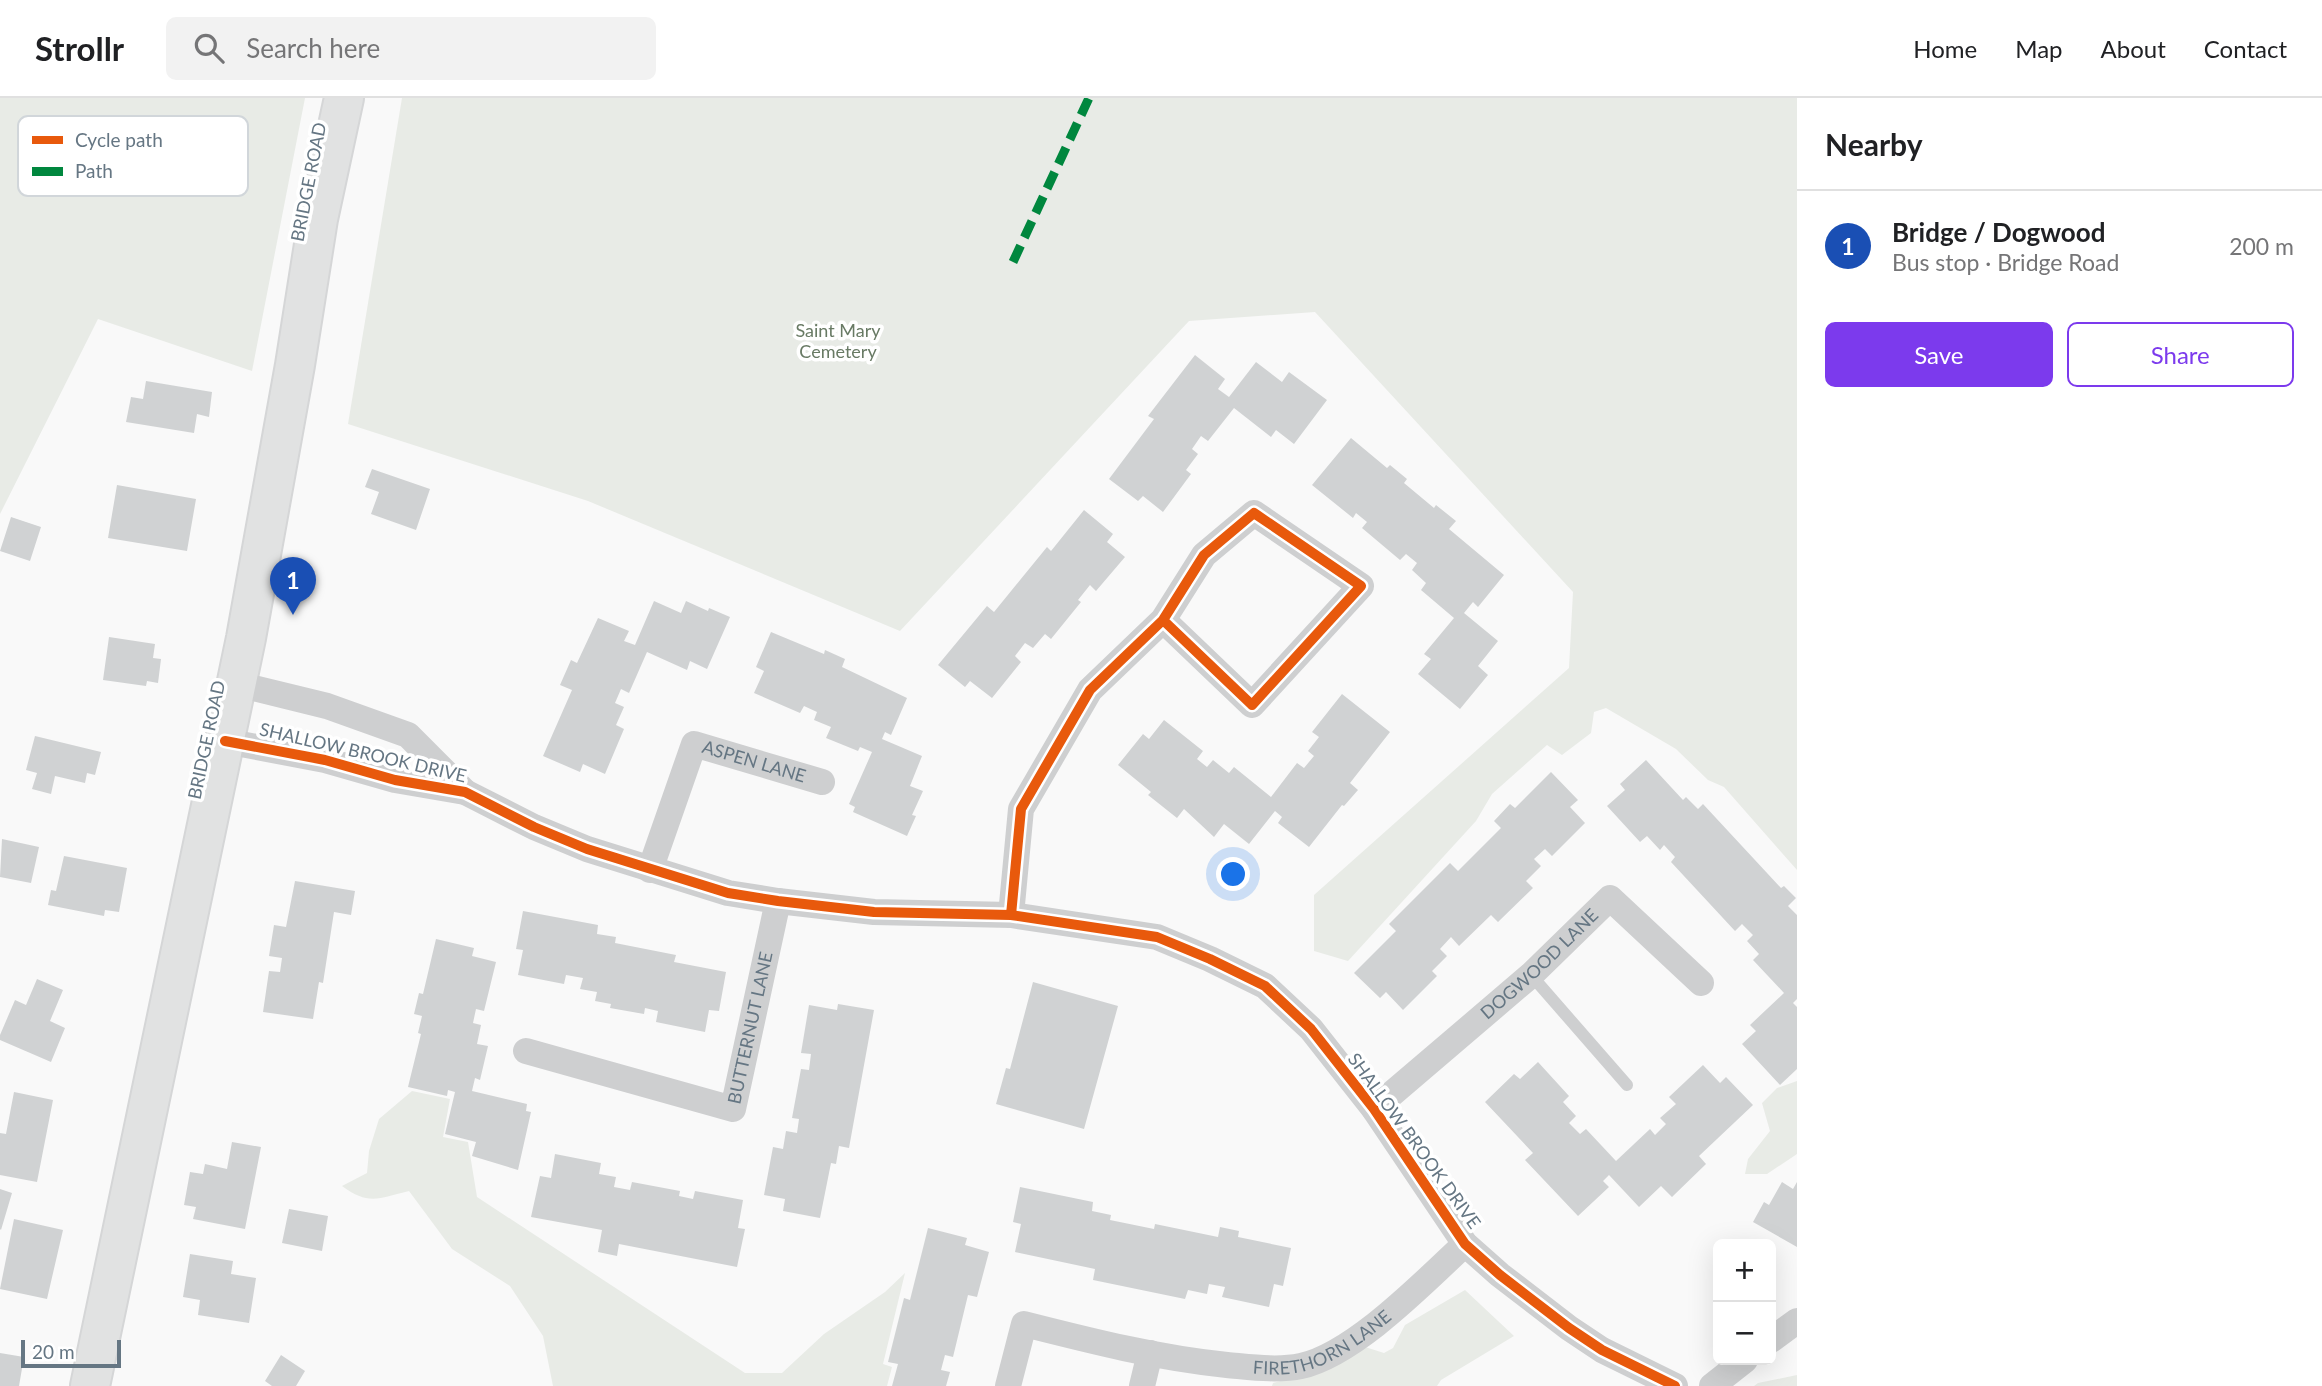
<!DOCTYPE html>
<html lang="en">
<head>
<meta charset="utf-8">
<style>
	body { margin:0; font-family:Lato,sans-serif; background:#f2f2f2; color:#202124 }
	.controls { position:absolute; right:21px; bottom:21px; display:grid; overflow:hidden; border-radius:10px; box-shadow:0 7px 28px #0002 }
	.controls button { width:63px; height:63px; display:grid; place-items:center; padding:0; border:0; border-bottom:2px solid #e0e0e0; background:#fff; color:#202124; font:35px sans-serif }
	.scale { position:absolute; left:21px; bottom:18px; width:100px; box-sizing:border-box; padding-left:7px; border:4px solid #657683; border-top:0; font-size:19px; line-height:24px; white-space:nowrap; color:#657683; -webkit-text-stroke:5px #fff; paint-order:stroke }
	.you { position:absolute; left:1234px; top:777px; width:24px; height:24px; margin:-18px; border:5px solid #fff; border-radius:50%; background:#1a73e8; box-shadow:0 0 0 10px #1a73e833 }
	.badge { display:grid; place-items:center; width:46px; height:46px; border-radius:50%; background:#7c3aed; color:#fff; font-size:23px; font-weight:700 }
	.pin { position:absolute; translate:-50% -58px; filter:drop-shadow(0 2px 4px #0008) }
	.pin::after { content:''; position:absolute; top:37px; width:24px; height:21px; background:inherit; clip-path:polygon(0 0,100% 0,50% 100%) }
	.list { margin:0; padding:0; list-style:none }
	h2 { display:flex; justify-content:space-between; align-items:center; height:91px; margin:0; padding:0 28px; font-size:30px }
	h2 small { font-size:23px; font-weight:400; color:#757577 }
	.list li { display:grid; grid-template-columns:46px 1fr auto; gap:21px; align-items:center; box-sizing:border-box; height:112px; padding:0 28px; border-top:2px solid #e0e0e0 }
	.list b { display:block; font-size:26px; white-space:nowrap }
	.list p { margin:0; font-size:23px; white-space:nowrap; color:#757577 }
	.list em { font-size:23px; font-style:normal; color:#757577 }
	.actions { display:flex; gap:14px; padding:21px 28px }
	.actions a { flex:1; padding:16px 0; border:2px solid #7c3aed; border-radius:10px; text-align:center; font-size:24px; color:#7c3aed }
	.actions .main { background:#7c3aed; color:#fff }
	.icon { flex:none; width:38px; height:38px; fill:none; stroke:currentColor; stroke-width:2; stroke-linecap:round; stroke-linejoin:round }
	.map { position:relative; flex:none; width:1797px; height:1288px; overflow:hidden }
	header { display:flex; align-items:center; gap:42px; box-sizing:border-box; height:98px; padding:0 35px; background:#fff; border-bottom:2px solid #e0e0e0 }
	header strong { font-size:33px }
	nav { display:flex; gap:38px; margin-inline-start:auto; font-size:24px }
	.search { width:490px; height:63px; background:#f2f2f2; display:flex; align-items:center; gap:18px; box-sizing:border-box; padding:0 24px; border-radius:10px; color:#757577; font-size:26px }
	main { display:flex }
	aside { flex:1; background:#fff }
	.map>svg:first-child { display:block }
</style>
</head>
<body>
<header>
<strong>Strollr</strong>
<div class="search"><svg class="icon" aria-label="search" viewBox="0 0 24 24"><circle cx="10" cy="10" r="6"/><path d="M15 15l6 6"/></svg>Search here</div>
<nav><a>Home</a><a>Map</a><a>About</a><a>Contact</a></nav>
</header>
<main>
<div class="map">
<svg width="1797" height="1288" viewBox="0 0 1797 1288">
	<rect width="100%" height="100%" fill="#f9f9f9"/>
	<path fill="#e8ebe6" d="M0,0H305L252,273L98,221L0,416Z
		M402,0H1797V772L1724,689L1708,682L1676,651L1606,610L1594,614L1591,635L1562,657L1547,647L1492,696L1476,723L1348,863L1314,853V797L1569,570L1573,494L1315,214L1189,223L900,533L588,403L348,326Z
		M1797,983V1056L1767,1076H1745L1748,1061L1770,1033L1762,1005L1777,990Z
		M412,993L450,1001L443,1039L468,1044L477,1099L745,1275H782L824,1236L885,1194L905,1175L883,1266L892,1269L887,1288H553L543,1238L510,1188L452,1151L409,1093C379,1100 369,1108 342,1088L367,1075L369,1053L379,1021Z
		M1465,1192L1514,1238L1441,1282L1437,1288H1272L1273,1285L1320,1272L1362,1248L1384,1255L1393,1250L1405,1227Z
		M1797,1277V1288H1754L1758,1285Z"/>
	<path fill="#d0d2d3" d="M1195,257L1225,281L1218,291L1229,299L1256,264L1282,284L1289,274L1327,302L1294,346L1276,332L1271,339L1234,310L1208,343L1201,338L1192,351L1198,356L1186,372L1191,376L1163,414L1143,398L1138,403L1109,381L1154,321L1148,318Z
		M146,283L212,294L209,319L197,316L194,335L126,324L131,299L143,301Z
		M1351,340L1387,370L1390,367L1407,381L1404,385L1434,410L1436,407L1456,423L1449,431L1504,477L1478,509L1473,504L1464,515L1498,543L1478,568L1488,577L1460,611L1418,576L1431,561L1424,556L1454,520L1421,492L1426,485L1412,472L1417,465L1406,456L1400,462L1362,430L1367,424L1356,415L1353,420L1312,387Z
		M372,371L430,391L416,432L371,416L379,394L365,389Z
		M117,387L196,401L187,453L108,440Z
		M1084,412L1113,436L1107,444L1125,459L1096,493L1090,487L1078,502L1081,504L1051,541L1045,536L1033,550L1025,545L1015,558L1021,564L992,600L970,583L965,589L938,567L987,508L994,514L1047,449L1051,453Z
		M11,419L41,429L30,463L0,453Z
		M654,503L681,515L686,503L708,513L709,510L730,519L707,571L690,563L687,572L647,554L629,595L621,591L615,605L624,609L616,627L624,631L605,676L583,666L580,674L543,658L572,592L560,587L571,562L577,565L598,520L629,533L624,543L635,547Z
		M771,534L824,556L825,552L845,561L842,569L907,600L891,637L885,634L882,641L922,658L910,688L923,693L912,717L916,718L907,738L853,714L855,709L849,706L872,654L860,649L858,653L826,640L831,629L814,622L817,614L804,608L800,615L754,595L764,573L756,569Z
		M109,539L155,546L153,560L161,561L158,585L147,583L146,588L103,582Z
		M1342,596L1390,634L1350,685L1358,692L1344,708L1342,707L1309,749L1278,725L1282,719L1275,713L1249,746L1224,726L1214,739L1184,711L1177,720L1148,697L1151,694L1118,667L1143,636L1149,641L1164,622L1203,653L1197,661L1207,669L1213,662L1229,675L1234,669L1271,699L1297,665L1304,670L1314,658L1308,653L1319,639L1312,634Z
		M35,638L101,654L95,677L87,675L85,685L55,678L51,696L32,691L37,675L26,672Z
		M1646,662L1683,702L1686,699L1698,711L1703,706L1781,790L1784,788L1796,800L1788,808L1797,817V901L1793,905L1797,909V971L1780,987L1742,946L1756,933L1750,927L1784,895L1753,862L1759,856L1747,843L1753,837L1742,826L1735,833L1671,764L1675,759L1664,747L1660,752L1647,738L1640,744L1607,708L1625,692L1620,686Z
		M1551,674L1578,702L1570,709L1585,725L1552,758L1545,751L1534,761L1541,768L1526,783L1533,790L1498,824L1491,817L1459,848L1451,839L1440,851L1447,858L1432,873L1437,878L1403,912L1386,894L1380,900L1354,875L1396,833L1389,826L1450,765L1458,773L1501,730L1494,723L1510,706L1515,710Z
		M2,741L39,749L31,785L0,779Z
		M64,758L127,770L119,814L105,812L104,818L48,807L51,792L56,793Z
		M295,783L355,793L351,817L334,814L323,885L319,884L313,921L263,914L269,873L280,874L282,860L269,858L274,827L286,829Z
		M523,813L598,827L597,836L616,839L615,845L676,857L674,864L726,874L719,913L709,912L705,934L656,924L658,913L645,910L644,916L610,910L611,906L595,903L597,894L580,891L583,880L566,877L564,886L518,877L523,852L516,851Z
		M436,841L474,850L472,858L496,864L484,913L476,911L473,925L481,927L477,946L488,948L480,982L475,980L472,993L527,1006L526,1013L531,1014L518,1072L472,1058L476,1044L445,1036L455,994L448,992L447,998L408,989L421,936L418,935L422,918L414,916L419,895L423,896Z
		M37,881L63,892L50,923L65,930L51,964L0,942V937L15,902L26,907Z
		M1033,884L1118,908L1084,1031L996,1006L1006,970L1010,971Z
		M838,906L874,912L849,1050L839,1048L836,1066L831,1065L820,1120L783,1113L785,1101L764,1097L773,1049L783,1051L786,1033L797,1035L799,1021L792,1020L801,971L809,972L811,956L801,955L809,907L837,912Z
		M1538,964L1569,998L1563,1004L1576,1018L1569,1025L1580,1036L1586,1031L1616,1063L1650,1031L1655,1037L1666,1026L1660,1020L1676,1006L1669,999L1703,967L1720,985L1726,979L1753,1007L1699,1058L1706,1066L1672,1099L1661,1088L1639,1109L1609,1077L1603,1083L1609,1089L1578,1118L1525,1062L1533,1055L1485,1004L1514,976L1520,981Z
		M14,994L53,1002L37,1084L0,1077V1035L6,1036Z
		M232,1044L261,1049L245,1131L193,1121L196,1109L184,1107L190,1074L203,1076L205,1066L227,1071Z
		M555,1056L601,1065L599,1076L616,1079L614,1089L630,1092L632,1084L680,1093L679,1098L693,1101L695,1093L743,1102L738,1130L745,1131L737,1169L619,1146L617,1158L598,1154L602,1132L531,1119L540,1078L551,1080Z
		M1782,1084L1793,1091L1797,1084V1149L1753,1124L1764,1104L1769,1107Z
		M1020,1089L1093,1104L1092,1113L1111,1117L1110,1122L1154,1131L1155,1126L1218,1139L1220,1129L1239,1133L1238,1139L1291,1150L1283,1188L1274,1186L1269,1209L1222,1199L1225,1189L1209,1186L1207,1196L1188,1192L1185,1201L1093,1182L1095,1171L1015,1154L1021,1126L1013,1124Z
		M0,1091L12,1095L1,1132L0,1131Z
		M289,1111L328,1118L322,1153L282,1145Z
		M14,1121L63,1132L47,1201L0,1191Z
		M928,1130L967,1140L965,1147L989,1154L977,1199L968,1197L953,1259L945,1257L941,1272L950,1274L946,1288H892L898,1266L888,1264L904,1200L910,1202Z
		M190,1156L233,1163L231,1176L256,1180L249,1225L198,1217L200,1202L183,1199Z
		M0,1255L24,1259L19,1288H0Z
		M281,1257L305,1273L296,1288H272L265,1283Z"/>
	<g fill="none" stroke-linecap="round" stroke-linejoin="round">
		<g stroke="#d5d6d7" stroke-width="42">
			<path id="primary" d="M90,1288L246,540L295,267L318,121L344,0"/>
		</g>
		<path stroke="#cecfd0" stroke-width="12" d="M1531,877L1627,987"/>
		<g stroke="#cecfd0" stroke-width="26">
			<path d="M237,586L327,608L408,637L465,694"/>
			<path d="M225,643L325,662L395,682L465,694L534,729L587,751L728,795L778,803L874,814L1011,817L1157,839L1210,861L1265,888L1311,931L1374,1011L1465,1146L1500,1177L1569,1230L1602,1252L1675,1288"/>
			<path id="s1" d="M650,772L694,646L822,684"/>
			<path d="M1011,817L1021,711L1090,592L1163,522L1204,457L1254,415L1361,488L1252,607L1163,522"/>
			<path id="s2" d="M526,953L733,1011L778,803"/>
			<path id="s3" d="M1374,1011L1531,877L1610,800L1701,885"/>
			<path d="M1771,1242L1797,1223"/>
			<path id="s4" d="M1008,1288L1024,1226C1091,1243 1158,1260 1227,1267C1250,1269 1277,1273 1301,1268C1355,1256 1425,1183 1465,1146"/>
			<path d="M1142,1288L1150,1255"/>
			<path d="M1712,1288L1745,1262"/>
		</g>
		<use href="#primary" stroke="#e1e2e2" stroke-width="38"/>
		<path stroke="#00873e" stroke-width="9" stroke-dasharray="18 9" stroke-linecap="butt" d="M1013,164L1089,0"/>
		<g stroke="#fff" stroke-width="15">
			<path id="cycleway" d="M225,643L325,662L395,682L465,694L534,729L587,751L728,795L778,803L874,814L1011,817L1157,839L1210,861L1265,888L1311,931L1374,1011L1465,1146L1500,1177L1569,1230L1602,1252L1675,1288
				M1011,817L1021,711L1090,592L1163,522L1204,457L1254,415L1361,488L1252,607L1163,522"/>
		</g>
		<use href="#cycleway" stroke="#e8590c" stroke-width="10"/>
	</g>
	<g text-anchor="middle" stroke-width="7" stroke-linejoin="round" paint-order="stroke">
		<g font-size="18" fill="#657683" stroke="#fff">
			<text transform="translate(309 84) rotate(-79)" y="6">BRIDGE ROAD</text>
			<text transform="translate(207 642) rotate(-78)" y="6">BRIDGE ROAD</text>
			<text transform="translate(363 655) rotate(13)" y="6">SHALLOW BROOK DRIVE</text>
			<text dy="6" stroke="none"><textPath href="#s1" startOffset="196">ASPEN LANE</textPath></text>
			<text dy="6" stroke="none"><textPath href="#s3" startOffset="220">DOGWOOD LANE</textPath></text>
			<text dy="6" stroke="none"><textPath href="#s2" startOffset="298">BUTTERNUT LANE</textPath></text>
			<text transform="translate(1414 1043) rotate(54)" y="6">SHALLOW BROOK DRIVE</text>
			<text dy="6" stroke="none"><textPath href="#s4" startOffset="373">FIRETHORN LANE</textPath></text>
		</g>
		<g font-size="18" fill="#687a64" stroke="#fff">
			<text x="838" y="239">Saint Mary<tspan x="838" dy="21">Cemetery</tspan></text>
		</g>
	</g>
	<rect x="18" y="18" width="230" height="80" rx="10" fill="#fff" stroke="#d1d6da" stroke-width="2"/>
	<rect x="32" y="38" width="31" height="8" fill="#e8590c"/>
	<rect x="32" y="69" width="31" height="9" fill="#00873e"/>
	<g font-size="19" fill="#657683">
		<text x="75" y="49">Cycle path</text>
		<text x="75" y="80">Path</text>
	</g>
</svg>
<div class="controls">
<button>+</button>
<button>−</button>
</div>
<div class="scale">20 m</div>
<div class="you"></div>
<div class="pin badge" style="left:293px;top:517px;background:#1a4fb4">1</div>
</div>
<aside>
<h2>Nearby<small></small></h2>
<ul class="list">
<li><span class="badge" style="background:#1a4fb4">1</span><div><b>Bridge / Dogwood</b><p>Bus stop · Bridge Road</p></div><em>200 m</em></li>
</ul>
<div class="actions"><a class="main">Save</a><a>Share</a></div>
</aside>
</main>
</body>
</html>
